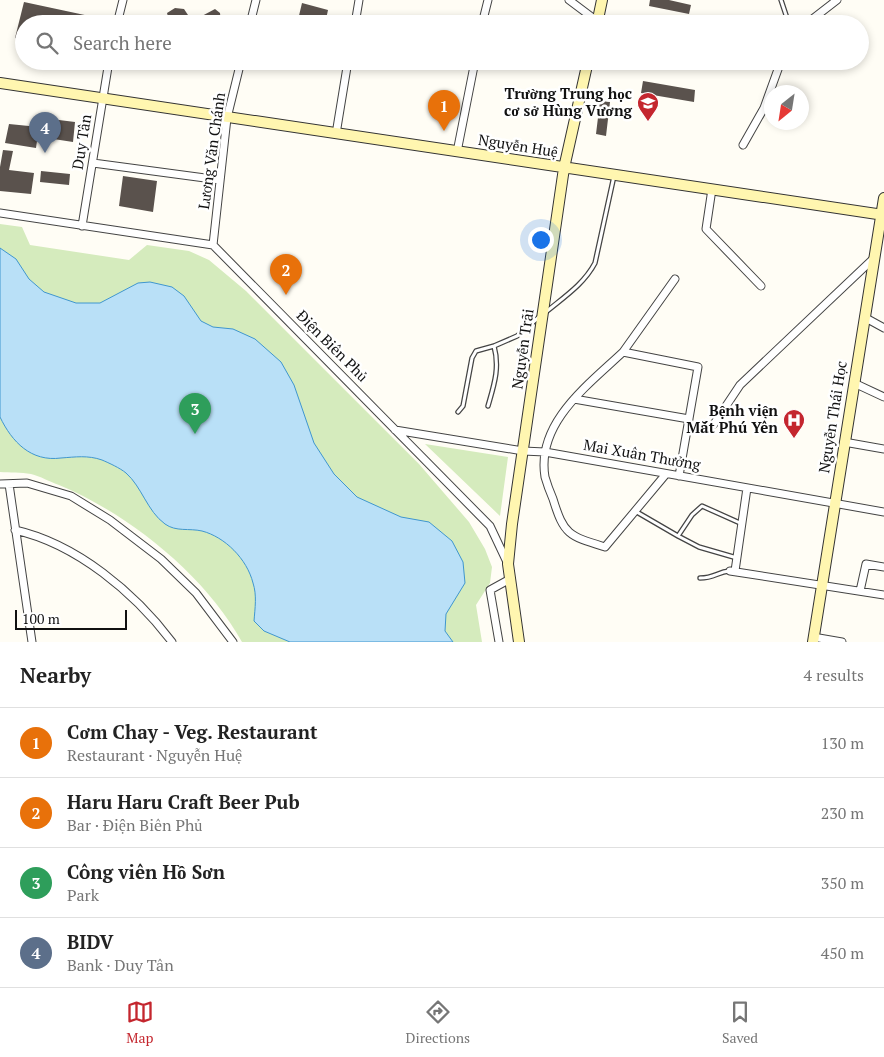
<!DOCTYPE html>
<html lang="en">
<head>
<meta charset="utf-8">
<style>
	body { margin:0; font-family:"PT Serif",serif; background:#f2f2f2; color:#222 }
	.compass { position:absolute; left:764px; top:85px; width:45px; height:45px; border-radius:50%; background:#fff; box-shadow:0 2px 8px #0003; rotate:210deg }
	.scale { position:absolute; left:15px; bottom:12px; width:112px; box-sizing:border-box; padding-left:5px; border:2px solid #111; border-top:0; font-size:14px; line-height:18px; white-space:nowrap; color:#111; -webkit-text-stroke:4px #fff; paint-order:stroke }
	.you { position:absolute; left:540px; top:239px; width:18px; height:18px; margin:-12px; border:4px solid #fff; border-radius:50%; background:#1a73e8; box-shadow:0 0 0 8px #1a73e833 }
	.badge { display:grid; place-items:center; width:32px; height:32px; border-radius:50%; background:#c4262e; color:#fff; font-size:16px; font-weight:700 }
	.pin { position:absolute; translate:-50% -41px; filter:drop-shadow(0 1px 2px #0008) }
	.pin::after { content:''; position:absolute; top:26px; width:18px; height:15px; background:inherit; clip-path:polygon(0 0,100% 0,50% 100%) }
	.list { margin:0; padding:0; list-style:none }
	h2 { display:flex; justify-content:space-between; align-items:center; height:65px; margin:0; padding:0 20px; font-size:21px }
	h2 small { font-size:16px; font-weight:400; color:#767676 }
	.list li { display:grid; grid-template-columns:32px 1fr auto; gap:15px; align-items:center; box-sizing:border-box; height:70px; padding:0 20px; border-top:1px solid #e0e0e0 }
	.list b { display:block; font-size:19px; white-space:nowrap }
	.list p { margin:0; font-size:16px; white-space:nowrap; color:#767676 }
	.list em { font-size:16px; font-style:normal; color:#767676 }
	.icon { flex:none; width:28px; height:28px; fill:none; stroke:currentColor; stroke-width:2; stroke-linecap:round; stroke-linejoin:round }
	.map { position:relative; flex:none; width:884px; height:642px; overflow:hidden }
	.search { position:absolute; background:#fff; box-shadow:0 2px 8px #0003; left:15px; right:15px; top:15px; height:55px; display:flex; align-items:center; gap:12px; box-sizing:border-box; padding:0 18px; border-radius:28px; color:#767676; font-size:19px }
	.sheet { height:345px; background:#fff }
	nav { display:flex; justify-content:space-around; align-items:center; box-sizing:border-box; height:70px; border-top:1px solid #e0e0e0; background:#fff; font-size:14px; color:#767676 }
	nav a { display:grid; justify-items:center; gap:2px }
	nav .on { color:#c4262e }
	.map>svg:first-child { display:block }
</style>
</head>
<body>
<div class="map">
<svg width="884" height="642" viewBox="0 0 884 642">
	<rect width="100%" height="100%" fill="#fffdf5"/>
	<path fill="#d5ebbd" d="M0,224L22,227L30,245L129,260L147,245L189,251L209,260L246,291L419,464L469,522L485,549L492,567L490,583L476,605L482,642H242C205,575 129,514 59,485C50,482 40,476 31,474C21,472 10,473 0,472Z
		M425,444L508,457L500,516Z"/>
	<path fill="#b9e0f7" stroke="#3f96cf" d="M0,248L16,259L29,279L44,292L76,303H100L138,283L150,282L172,287L184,296L201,321L213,327L233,329L255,339L281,362L294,385L314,443L334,474L357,497L401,517L429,522L452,541L463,562L465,583L446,614L445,631L453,642H290L264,631L254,621C255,608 257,595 253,583C247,559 225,537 202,531C189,528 176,532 165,524C147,511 142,487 126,473C120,468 109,463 102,460C88,455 75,457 61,458C31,462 12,442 0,417Z"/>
	<path fill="#5a524d" d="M650,0H669L691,5L689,14L649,6Z
		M24,2L94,17L93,24H24V41L15,38Z
		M302,3L328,10L325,24H297Z
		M175,8L184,9L188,15L200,17L215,9L220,13L221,22L224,24H170L167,13Z
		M643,81L695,90L694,102L641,93Z
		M600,101L610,102L606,136L596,134Z
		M51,119L75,122L73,142L47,138Z
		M9,124L39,127L36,148L5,143Z
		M3,150L13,151L9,170L34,173L31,194L0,191V167Z
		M41,171L70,174L69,185L40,182Z
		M123,176L157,181L153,212L119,206Z"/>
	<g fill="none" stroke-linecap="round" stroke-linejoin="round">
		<g stroke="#444" stroke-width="5.5">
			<path id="lane" d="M781,0L789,24
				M546,312C564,297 584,284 595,263L614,176
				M488,406C494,385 500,368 494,346
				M458,412L463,406L472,358L476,351L494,346L517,336L539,317
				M635,511L678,536
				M737,558L699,547L678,536L692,515L702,506L740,523
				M700,578C714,578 718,572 729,571"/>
		</g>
		<g stroke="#444" stroke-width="9">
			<path id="street" d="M569,0L597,21
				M117,24L123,0
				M250,24L256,0
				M355,24L359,0
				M482,24L488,0
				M806,24L837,0
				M336,134L348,61
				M743,145L764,108L781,61
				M457,152L475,61
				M93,163L220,180
				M712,189L706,229L761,286
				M0,213L213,245L490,526L507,562
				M82,226L109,61
				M213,245L227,118L241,61
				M864,317L884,328
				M623,352L675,279
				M854,383L884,397
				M574,399L689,419
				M714,424L740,385L873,259
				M395,430L523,451L545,452L884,512
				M844,442L884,449
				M666,474L605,547C569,536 564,535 553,499C550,492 547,484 545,477C536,423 588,385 623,352L698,367L679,476
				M0,484L27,483L71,496L110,520L161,559L196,593L233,642
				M9,484L32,642
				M15,530C77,544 135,593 172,642
				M730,571L884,595
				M735,571L747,488
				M860,591L866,564L884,567
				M813,637L842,642
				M499,642L490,590L510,579"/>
		</g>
		<g stroke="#333" stroke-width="12">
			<path id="secondary" d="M597,24L602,0
				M0,83L884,215
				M519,642L508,564L512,524L564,168L588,61
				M813,642L884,198"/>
		</g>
		<use href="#lane" stroke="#fff" stroke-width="3"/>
		<use href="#street" stroke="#fff" stroke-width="7"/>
		<use href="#secondary" stroke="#fff6b0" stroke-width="10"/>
	</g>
	<defs>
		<g id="school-pin" transform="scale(1.125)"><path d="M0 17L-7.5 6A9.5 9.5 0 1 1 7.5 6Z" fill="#c4262e" stroke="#fff"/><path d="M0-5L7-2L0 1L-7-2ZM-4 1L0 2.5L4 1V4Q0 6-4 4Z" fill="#fff"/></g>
		<g id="hospital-pin" transform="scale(1.125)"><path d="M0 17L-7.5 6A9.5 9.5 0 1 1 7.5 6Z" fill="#c4262e" stroke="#fff"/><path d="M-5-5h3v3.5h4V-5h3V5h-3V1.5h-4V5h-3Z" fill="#fff"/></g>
	</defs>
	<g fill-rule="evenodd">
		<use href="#school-pin" x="648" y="103"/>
		<use href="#hospital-pin" x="794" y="420"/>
	</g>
	<g text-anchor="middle" stroke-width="5" stroke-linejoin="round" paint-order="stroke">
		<g font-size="15" font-weight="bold" fill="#111" stroke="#fff" text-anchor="end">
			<text x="632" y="99">Trường Trung học<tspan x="632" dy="17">cơ sở Hùng Vương</tspan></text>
			<text x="778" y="416">Bệnh viện<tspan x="778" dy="17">Mắt Phú Yên</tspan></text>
		</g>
		<g font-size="15" fill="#111" stroke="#fff">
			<text transform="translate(82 142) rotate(-81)" y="5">Duy Tân</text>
			<text transform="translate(518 146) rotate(9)" y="5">Nguyễn Huệ</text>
			<text transform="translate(212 151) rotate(-82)" y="5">Lương Văn Chánh</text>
			<text transform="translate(332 346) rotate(45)" y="5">Điện Biên Phủ</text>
			<text transform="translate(523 349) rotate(-82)" y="5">Nguyễn Trãi</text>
			<text transform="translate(833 417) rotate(-81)" y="5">Nguyễn Thái Học</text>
			<text transform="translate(642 455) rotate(10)" y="5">Mai Xuân Thưởng</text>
		</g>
	</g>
</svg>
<svg class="compass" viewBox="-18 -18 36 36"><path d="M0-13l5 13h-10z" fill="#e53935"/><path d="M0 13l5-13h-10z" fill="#767676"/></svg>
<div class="scale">100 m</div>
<div class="you"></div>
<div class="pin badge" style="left:444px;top:131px;background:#e8710a">1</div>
<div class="pin badge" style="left:286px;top:295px;background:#e8710a">2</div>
<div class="pin badge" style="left:195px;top:434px;background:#2e9e5b">3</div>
<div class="pin badge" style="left:45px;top:153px;background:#5c6f8a">4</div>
<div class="search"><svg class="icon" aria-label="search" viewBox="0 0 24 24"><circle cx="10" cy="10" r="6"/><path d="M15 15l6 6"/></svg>Search here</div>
</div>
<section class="sheet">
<h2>Nearby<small>4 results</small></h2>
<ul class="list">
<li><span class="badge" style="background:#e8710a">1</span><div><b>Cơm Chay - Veg. Restaurant</b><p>Restaurant · Nguyễn Huệ</p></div><em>130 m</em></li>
<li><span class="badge" style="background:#e8710a">2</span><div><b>Haru Haru Craft Beer Pub</b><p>Bar · Điện Biên Phủ</p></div><em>230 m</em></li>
<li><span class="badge" style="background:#2e9e5b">3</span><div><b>Công viên Hồ Sơn</b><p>Park</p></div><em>350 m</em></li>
<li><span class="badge" style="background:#5c6f8a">4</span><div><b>BIDV</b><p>Bank · Duy Tân</p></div><em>450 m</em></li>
</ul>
</section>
<nav>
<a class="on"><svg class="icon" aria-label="map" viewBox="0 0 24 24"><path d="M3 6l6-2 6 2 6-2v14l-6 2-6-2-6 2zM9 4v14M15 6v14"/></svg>Map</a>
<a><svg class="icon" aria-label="directions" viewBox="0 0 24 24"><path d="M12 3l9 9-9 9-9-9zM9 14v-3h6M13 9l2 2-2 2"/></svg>Directions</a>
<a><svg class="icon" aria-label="saved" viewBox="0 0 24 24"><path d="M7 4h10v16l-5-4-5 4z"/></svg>Saved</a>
</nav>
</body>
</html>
